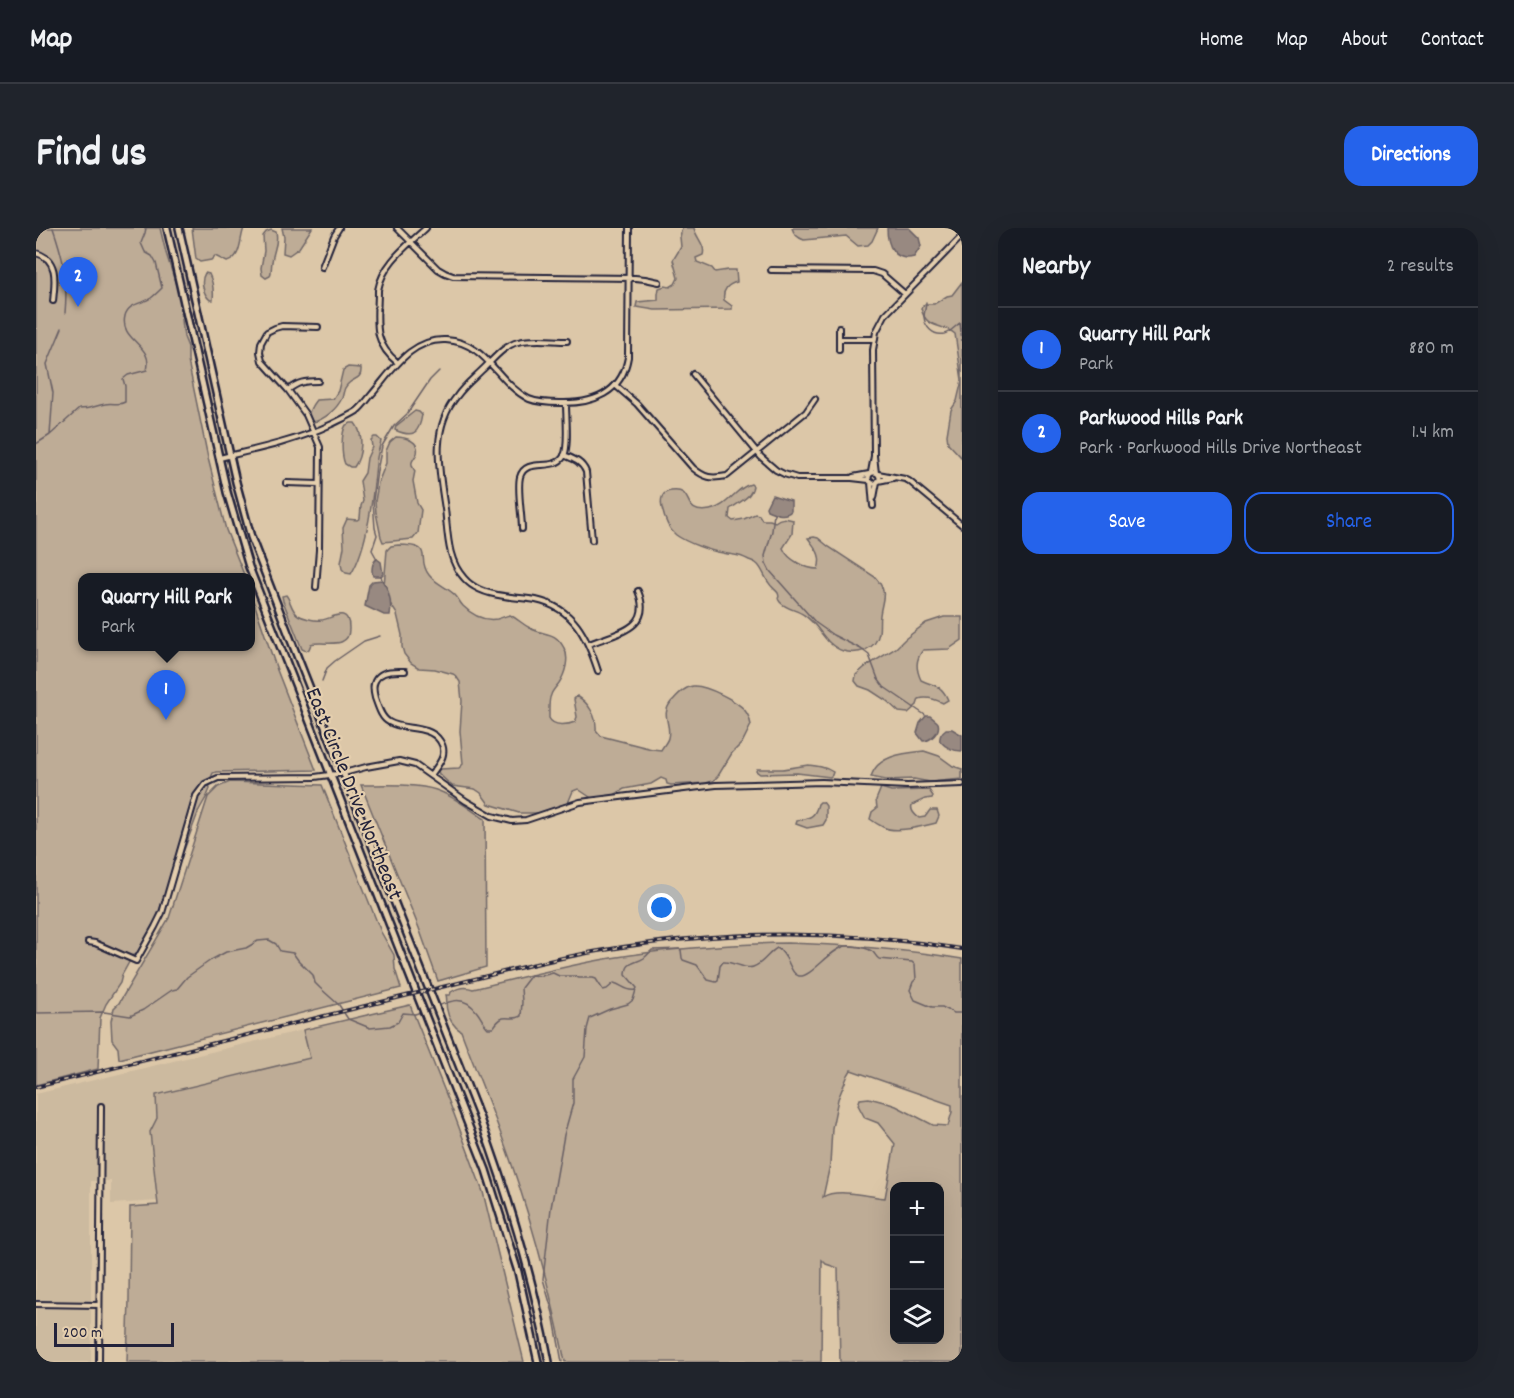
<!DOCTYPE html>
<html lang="en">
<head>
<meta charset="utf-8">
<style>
	body { margin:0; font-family:Dekko,sans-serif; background:#20242c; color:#f1f3f6 }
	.controls { position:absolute; right:18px; bottom:18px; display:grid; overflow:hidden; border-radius:12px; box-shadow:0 6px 24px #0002 }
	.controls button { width:54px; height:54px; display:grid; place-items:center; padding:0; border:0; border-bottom:2px solid #363941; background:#171b24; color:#f1f3f6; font:30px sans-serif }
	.scale { position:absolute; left:18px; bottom:15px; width:120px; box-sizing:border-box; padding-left:6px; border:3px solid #22223b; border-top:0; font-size:16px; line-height:21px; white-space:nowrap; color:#22223b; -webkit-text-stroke:4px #e4cead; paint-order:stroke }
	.you { position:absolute; left:626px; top:680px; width:21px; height:21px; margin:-15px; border:4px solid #fff; border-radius:50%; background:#1a73e8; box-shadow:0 0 0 9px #1a73e833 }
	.badge { display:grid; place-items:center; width:39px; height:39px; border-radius:50%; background:#2563eb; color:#fff; font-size:20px; font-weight:700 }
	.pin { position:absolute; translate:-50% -50px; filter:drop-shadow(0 2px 3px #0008) }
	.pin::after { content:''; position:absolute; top:32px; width:21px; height:18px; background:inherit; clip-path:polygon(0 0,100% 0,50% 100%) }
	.popup { position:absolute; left:42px; top:345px; width:177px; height:78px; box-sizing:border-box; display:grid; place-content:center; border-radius:12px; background:#171b24; filter:drop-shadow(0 2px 4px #0005); font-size:20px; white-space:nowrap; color:#9ea1a6 }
	.popup b { font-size:22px; color:#f1f3f6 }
	.popup::after { content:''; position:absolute; left:50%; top:100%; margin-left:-12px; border:12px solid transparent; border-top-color:#171b24 }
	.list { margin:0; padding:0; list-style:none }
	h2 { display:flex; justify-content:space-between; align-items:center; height:78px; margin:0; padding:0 24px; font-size:26px }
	h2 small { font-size:20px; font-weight:400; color:#9ea1a6 }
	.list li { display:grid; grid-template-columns:39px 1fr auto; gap:18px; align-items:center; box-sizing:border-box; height:84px; padding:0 24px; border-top:2px solid #363941 }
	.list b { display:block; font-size:22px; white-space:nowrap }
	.list p { margin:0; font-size:20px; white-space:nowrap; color:#9ea1a6 }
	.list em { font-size:20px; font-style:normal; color:#9ea1a6 }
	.actions { display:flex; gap:12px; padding:18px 24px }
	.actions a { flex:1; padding:14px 0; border:2px solid #2563eb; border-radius:18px; text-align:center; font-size:21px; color:#2563eb }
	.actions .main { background:#2563eb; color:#fff }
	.icon { flex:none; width:33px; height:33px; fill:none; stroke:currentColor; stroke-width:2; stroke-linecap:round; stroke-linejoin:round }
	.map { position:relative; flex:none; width:926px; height:1134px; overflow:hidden; border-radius:18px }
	header { display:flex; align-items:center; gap:36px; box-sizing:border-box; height:84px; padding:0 30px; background:#171b24; border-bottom:2px solid #363941 }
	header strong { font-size:28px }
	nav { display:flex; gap:33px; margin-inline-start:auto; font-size:21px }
	.intro { display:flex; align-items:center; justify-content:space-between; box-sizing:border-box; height:144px; padding:0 36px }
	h1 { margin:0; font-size:42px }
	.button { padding:15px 27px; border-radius:18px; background:#2563eb; color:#fff; font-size:21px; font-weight:700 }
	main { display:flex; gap:36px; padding:0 36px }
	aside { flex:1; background:#171b24; border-radius:18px; box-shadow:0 6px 24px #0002 }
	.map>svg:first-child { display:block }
</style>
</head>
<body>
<header>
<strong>Map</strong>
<nav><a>Home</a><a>Map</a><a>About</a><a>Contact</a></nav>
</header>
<div class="intro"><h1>Find us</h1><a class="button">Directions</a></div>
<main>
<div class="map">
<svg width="926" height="1134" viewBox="0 0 926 1134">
	<rect width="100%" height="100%" fill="#dcc7a8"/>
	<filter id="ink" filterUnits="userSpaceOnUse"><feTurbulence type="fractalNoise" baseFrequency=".0167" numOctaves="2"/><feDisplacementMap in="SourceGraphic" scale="12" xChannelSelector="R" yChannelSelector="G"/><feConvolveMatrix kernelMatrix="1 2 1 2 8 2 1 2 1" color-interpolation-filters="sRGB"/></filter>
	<g filter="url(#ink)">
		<path fill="#ccba9f" d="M267,802L274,830L120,867L121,890L114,904L122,973L75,976V953H55V1134H0V866Z"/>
		<path fill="#beac96" stroke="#706768" stroke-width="1.5" fill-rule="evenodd" d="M0,0H124L130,25L143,66L148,109L152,119V133L172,230L190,302L209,349L46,350V418H214V363L241,442L280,542L180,544L177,545L173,554L174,561L171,568L163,582L142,638L135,648L121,689L104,722L100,727H97L86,747L84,755L70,776L64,790L62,841L0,857Z
			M156,0H208C203,13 206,29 191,34L179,28L175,32L164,34L160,31Z
			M246,0H276L263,20L253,27L247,25L248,9Z
			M646,0H658C660,10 670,17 667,27L660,30L661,34L676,40L679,44L692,42H700L701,54C692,56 686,62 688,72L696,78V81L619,82L600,79L601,74L622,72V66L623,60L629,58L634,59L639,56L642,50L637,32L645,19L644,9Z
			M756,0H842L836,13L832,17L822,18L810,8L768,12C762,10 758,7 756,0Z
			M235,2L240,4C243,16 237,22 236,34C235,39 236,43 234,48L230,50L226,47L225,40L228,23L227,8L230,4Z
			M169,45L173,46C177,54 178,62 177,72H174C167,66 164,53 169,45Z
			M926,54V230L912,215L911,207L915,182L921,173L926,152L919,106C906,95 890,102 885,80L889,76H898L911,68L916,67Z
			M312,139L325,140C326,153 317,149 311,157C307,161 308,165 306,170C301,181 288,192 277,194L272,189C273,182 276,177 280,172L297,171L302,163L307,142Z
			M379,183L383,184L386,187C383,206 377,210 359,202L360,198Z
			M315,195H319C328,206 326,228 318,239H314L309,236C305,227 305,205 310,197Z
			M338,209H341L345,213C343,221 341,228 340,236C337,267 332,319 315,346L310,345L306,341L305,335L308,319L307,300L311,291L321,292L324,290L325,278L327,273L324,253L329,245L331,230L336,219L335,212Z
			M360,209C369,209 384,213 381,225C380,228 377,231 376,234C375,238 377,240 379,243L377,253L381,275L385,282L382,305L377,311L347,314L345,309L340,285L339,273L341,262L342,255L350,235V223L354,214Z
			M715,256L717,258C715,270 703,274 694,281L693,290L697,293L708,291L719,286L723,287L726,292H734L739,294C745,289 749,290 757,292L756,306L747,320C752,332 770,341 782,341C787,327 779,320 772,310L778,309L782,310L793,319L839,349C853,365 846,370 844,387C843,393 844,399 843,405C840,422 822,427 807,423C788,417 784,397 768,387C761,382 750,381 744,374C739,367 745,373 742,365C740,362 735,359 733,355C729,350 726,340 721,336C719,334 716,333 713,332C701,325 699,328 687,325C674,323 651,315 640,307C632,301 628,289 626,280C624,271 626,264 635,263C660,259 644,288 674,282C692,279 700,259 715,256Z
			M362,317C401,317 379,330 393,347C399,355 411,359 419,367C422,370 424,375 427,378C436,387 448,393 461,391C465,390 469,388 474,387C482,391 486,396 494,400C508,408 519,402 528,420C534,430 529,446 523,455C520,459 516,463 515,467C513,471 513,476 513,481C513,482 513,489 513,490C517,499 532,497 539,494L541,489L538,471L541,468C553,475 561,489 560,502L565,508L616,521L625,522C627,518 631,514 632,510C636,496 624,488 635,474C641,468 648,459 657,458C670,457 704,474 710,484C713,488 714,492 715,497L706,515L696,525L682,548L677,553L670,555L635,557L631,556L630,552L625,550L615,556L588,561L575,569L557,571L542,561L537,563L532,575L503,585H483L453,576L445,565L439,561L416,558L403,546L402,543L404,541L423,540L427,536L424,503L426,473L424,454L420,448L417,446L399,441L383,440L375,435L368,426L366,419V407L361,386L353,374L348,358L351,322L355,318Z
			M250,367C255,373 255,382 262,387C267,390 279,393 285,392C294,392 313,376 313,400C314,423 287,412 275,416L273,421L270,423L266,421L247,373L246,368Z
			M908,389H926V412L913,421L887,422C879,432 880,441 885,452C900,459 905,456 912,472L907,475C899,471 891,468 883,471L881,477L872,485L863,484L851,473L834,462L823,458L819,453L820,447L829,439L860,420L869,411L890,395Z
			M888,523L903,528L917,538L926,541V551L894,554L878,551L850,552L835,549C841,527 869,525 888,523Z
			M772,537C781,538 790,539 797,544L796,547L794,549L761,545L724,546L720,543L721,541H747Z
			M194,554L286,557L345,704L358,727L359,741L365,760L83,831L82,820L76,812L75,793L78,780L83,775L133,690L172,569L182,559Z
			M325,557C346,557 381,555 400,562C418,568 433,581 449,591L450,739L402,753L383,700Z
			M845,560L855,563L893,562L897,568L896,570L889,571L876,577C874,583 879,587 883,590L889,589L894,582H901L903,588L900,595C886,598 860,606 847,599C843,597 838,594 834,591L836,584L841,580L840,572Z
			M784,574H787L790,578V592L787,597L771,600L760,596L761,593C774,590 779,589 782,576Z
			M752,715C811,717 868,721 926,731V1134H804L802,1040L790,1036L786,1032L785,1134H529C515,1065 497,997 474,931C459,888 441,846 425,803C418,799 412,790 411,782C409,776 412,773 410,767H414L415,764C421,760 429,758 437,761C483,750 528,738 575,730C634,720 693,716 752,715ZM815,842L916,877V884L912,898L897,897L860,878L848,874L833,870L824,871L822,877L829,890L842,895L859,916L849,970C832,968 800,960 787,969L794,937L796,900L802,871L812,847ZM858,958H904V1112H858Z
			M374,777L418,886L447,964L488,1134H91L93,1072L94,979L122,977L114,904L121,890L120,867L274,830L267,802Z"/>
		<path fill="#988981" stroke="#696065" stroke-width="1.5" d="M851,0H873L883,10L885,18L878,29C858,34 851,17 851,0Z
			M736,267L755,273V283C748,290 739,285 731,282L730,279Z
			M341,331L345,334L347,346L345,348H337C335,342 336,334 341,331Z
			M346,352C353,362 356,375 354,387H348L329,378L333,357L337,353Z
			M890,488H894C895,489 901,493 902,495C905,504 894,513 887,513L881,505L884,495Z
			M910,501H916L926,507V523C917,523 910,520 904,513C903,508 906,504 910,501Z"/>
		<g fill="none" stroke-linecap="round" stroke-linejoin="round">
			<path stroke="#696065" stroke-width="1.5" d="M17,0C28,32 32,51 29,85
				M890,74C890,79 888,84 888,89C889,99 897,108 908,106C915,104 919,98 924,95L926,114
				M14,207L17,165L11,136L26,100
				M0,216L14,207L43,181C55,181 58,178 69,176C77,174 82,178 89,174V158L87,151L92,147L111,142C118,116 83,113 89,88C92,75 106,76 115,70C119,67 123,63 126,60L120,35L116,28L109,24L105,15L109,5L110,0
				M738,285L736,303L729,328L730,335L734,343L780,395L797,407L825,421L833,427L842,451L848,459L889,487
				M341,331L336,322L341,307L339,300L337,273L341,243L346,218L358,198L371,186L394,152L403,143
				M345,348L346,352
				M286,453L291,440L299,433L328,413L344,408
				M389,783C408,777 425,762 441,784C445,789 447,795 452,800H457C459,797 462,792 467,790C474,789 478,792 485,788L486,774L485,760L495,747L505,748L517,745L523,748H538L543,750H557L560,751L567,762L571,761L578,755C586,757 591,764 600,762L601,760L590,747C590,733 599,736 608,730C612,727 613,725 616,722L643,721L645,722L646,730L647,732L661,737L672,752L680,754L682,753L684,738L687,734C697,733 709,742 717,739C727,736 732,725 741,720C753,726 754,747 763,748C775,750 794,721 810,718C814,717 819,718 824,719C828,720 834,721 837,724C839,726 840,729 843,731L876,734L879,737L880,751L877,754L874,762L879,772L896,779H906L918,785H926
				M0,785L68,784L94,788L107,782L136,762L141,761L151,749L175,732L190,724L210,720L222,713L233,712L240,716L244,723L257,725L262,732L277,747L279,755L284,760L303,777L312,791L334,800L354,798L362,794L367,785L379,786L385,784
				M526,1134L517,1085L507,1051L515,980L528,907L537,875V851L549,829L551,801L554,790L574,781L592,776L597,772L600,762"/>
			<g stroke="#22223b" stroke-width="8">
				<path id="minor" d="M361,0L402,41L409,45L417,48L599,50L609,51L623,54
					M0,25C23,31 19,54 17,73
					M286,39L298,8L303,0
					M735,42L837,43L846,46L869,66
					M803,100V122
					M803,111H838
					M531,113C516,113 497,110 482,114C467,118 457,132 446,142C438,150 428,158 421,168C394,201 403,242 409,281C412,305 411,332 428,350C438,362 453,366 468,368C479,370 489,370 500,372C538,380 551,409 562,443
					M362,135C335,114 342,92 342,62C347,35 371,18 390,0
					M657,146L725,229L740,242L748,246L761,250H816L833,252
					M579,157L601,176L657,240C669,250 675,251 691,248L770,184L779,171
					M252,162C262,154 269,153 282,153
					M528,227C538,231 546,234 550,244L556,312
					M183,230C222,221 260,213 296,196C304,192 313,188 321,183C327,178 331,172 336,166C356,143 375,110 410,112C451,114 461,155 493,171C503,175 514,175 524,175C557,176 586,165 592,129L593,0
					M835,244L838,228
					M832.5 250a5.5 5.5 0 1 1 11 0a5.5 5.5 0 1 1-11 0Z
					M840,245L838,228L837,122L840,104L849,87L926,8
					M842,246L869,251L873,253L926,297
					M817,249L833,246
					M842,253L857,250
					M835,254L837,278
					M250,255L283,256
					M838,270L841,254
					M486,301C486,287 481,261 484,249C490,228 518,245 528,228C533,219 530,187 530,176
					M280,359L283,322L284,219L270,187L252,162L226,133L224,124L225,115L231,104L239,100L246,98L282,99
					M553,416C580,405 618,401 602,363
					M369,443C360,443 350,442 343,448C336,454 337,462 339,470C342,478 345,490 353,494C367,503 393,496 404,513C413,526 402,537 395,547
					M52,714L59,715L100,733L119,699L126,685L160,568L169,556L182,550L279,549L308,545L330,539L363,533L379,537L430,573L456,588L476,593L490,592L544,574L680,557L786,554L871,558L926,556
					M0,1076L63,1077
					M63,1134L65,878"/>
			</g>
			<g stroke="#22223b" stroke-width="10">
				<path id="major" d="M131,0L191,264L213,339L450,942L482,1044L502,1134
					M143,0L200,254L215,309L258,420L443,888C473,969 497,1050 513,1134"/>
			</g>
			<use href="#minor" stroke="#e4cead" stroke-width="4"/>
			<use href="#major" stroke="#e4cead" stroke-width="5"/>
			<g stroke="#22223b" stroke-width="4">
				<path id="rail" d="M0,859L495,737C637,703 782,697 926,721"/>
			</g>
			<use href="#rail" stroke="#e4cead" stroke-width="1.5" stroke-dasharray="4.5" stroke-linecap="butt"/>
		</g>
	</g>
	<g text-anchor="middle" stroke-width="4.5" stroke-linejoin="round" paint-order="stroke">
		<g font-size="22" fill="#22223b" stroke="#e4cead">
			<text transform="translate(320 565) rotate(68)" y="8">East Circle Drive Northeast</text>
		</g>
	</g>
</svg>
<div class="controls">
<button>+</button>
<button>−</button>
<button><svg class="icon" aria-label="layers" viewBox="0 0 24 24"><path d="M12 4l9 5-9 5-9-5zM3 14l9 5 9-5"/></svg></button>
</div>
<div class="scale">200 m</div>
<div class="you"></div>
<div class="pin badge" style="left:130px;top:492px">1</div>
<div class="popup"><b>Quarry Hill Park</b>Park</div>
<div class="pin badge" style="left:42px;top:79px">2</div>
</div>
<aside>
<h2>Nearby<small>2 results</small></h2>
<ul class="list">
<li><span class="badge">1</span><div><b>Quarry Hill Park</b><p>Park</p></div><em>880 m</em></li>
<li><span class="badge">2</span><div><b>Parkwood Hills Park</b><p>Park · Parkwood Hills Drive Northeast</p></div><em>1.4 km</em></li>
</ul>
<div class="actions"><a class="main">Save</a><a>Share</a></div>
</aside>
</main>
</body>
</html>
